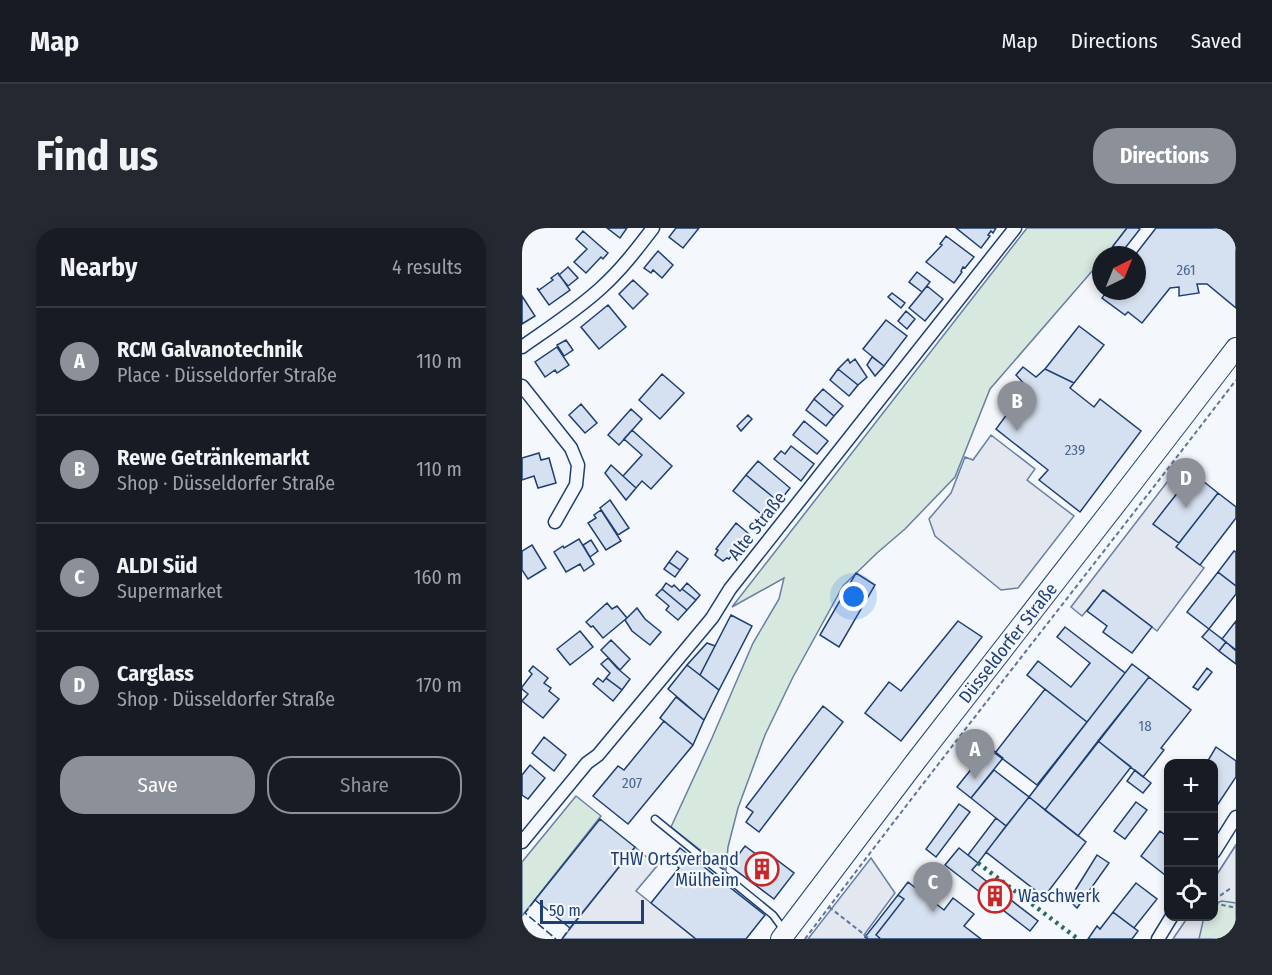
<!DOCTYPE html>
<html lang="en">
<head>
<meta charset="utf-8">
<style>
	body { margin:0; font-family:"Fira Sans Condensed",sans-serif; background:#242831; color:#f1f3f6 }
	.controls { position:absolute; right:18px; bottom:18px; display:grid; overflow:hidden; border-radius:12px; box-shadow:0 3px 9px #0003 }
	.controls button { width:54px; height:54px; display:grid; place-items:center; padding:0; border:0; border-bottom:2px solid #363941; background:#171b24; color:#f1f3f6; font:30px sans-serif }
	.compass { position:absolute; left:570px; top:18px; width:54px; height:54px; border-radius:50%; background:#171b24; box-shadow:0 3px 9px #0003; rotate:43deg }
	.scale { position:absolute; left:18px; bottom:15px; width:104px; box-sizing:border-box; padding-left:6px; border:3px solid #1d3f73; border-top:0; font-size:16px; line-height:21px; white-space:nowrap; color:#1d3f73; -webkit-text-stroke:4px #f4f7fb; paint-order:stroke }
	.you { position:absolute; left:332px; top:369px; width:21px; height:21px; margin:-15px; border:4px solid #fff; border-radius:50%; background:#1a73e8; box-shadow:0 0 0 9px #1a73e833 }
	.badge { display:grid; place-items:center; width:39px; height:39px; border-radius:50%; background:#8c9099; color:#fff; font-size:20px; font-weight:700 }
	.pin { position:absolute; translate:-50% -50px; filter:drop-shadow(0 2px 3px #0008) }
	.pin::after { content:''; position:absolute; top:32px; width:21px; height:18px; background:inherit; clip-path:polygon(0 0,100% 0,50% 100%) }
	.list { margin:0; padding:0; list-style:none }
	h2 { display:flex; justify-content:space-between; align-items:center; height:78px; margin:0; padding:0 24px; font-size:26px }
	h2 small { font-size:20px; font-weight:400; color:#9ea1a6 }
	.list li { display:grid; grid-template-columns:39px 1fr auto; gap:18px; align-items:center; box-sizing:border-box; height:108px; padding:0 24px; border-top:2px solid #363941 }
	.list b { display:block; font-size:22px; white-space:nowrap }
	.list p { margin:0; font-size:20px; white-space:nowrap; color:#9ea1a6 }
	.list em { font-size:20px; font-style:normal; color:#9ea1a6 }
	.actions { display:flex; gap:12px; padding:18px 24px }
	.actions a { flex:1; padding:14px 0; border:2px solid #8c9099; border-radius:24px; text-align:center; font-size:21px; color:#8c9099 }
	.actions .main { background:#8c9099; color:#fff }
	.icon { flex:none; width:33px; height:33px; fill:none; stroke:currentColor; stroke-width:2; stroke-linecap:round; stroke-linejoin:round }
	.map { position:relative; flex:none; width:714px; height:711px; overflow:hidden; border-radius:24px }
	header { display:flex; align-items:center; gap:36px; box-sizing:border-box; height:84px; padding:0 30px; background:#171b24; border-bottom:2px solid #363941 }
	header strong { font-size:28px }
	nav { display:flex; gap:33px; margin-inline-start:auto; font-size:21px }
	.intro { display:flex; align-items:center; justify-content:space-between; box-sizing:border-box; height:144px; padding:0 36px }
	h1 { margin:0; font-size:42px }
	.button { padding:15px 27px; border-radius:24px; background:#8c9099; color:#fff; font-size:21px; font-weight:700 }
	main { display:flex; gap:36px; padding:0 36px }
	aside { flex:1; background:#171b24; border-radius:24px; box-shadow:0 3px 9px #0003 }
	.map>svg:first-child { display:block }
</style>
</head>
<body>
<header>
<strong>Map</strong>
<nav><a>Map</a><a>Directions</a><a>Saved</a></nav>
</header>
<div class="intro"><h1>Find us</h1><a class="button">Directions</a></div>
<main>
<aside>
<h2>Nearby<small>4 results</small></h2>
<ul class="list">
<li><span class="badge">A</span><div><b>RCM Galvanotechnik</b><p>Place · Düsseldorfer Straße</p></div><em>110 m</em></li>
<li><span class="badge">B</span><div><b>Rewe Getränkemarkt</b><p>Shop · Düsseldorfer Straße</p></div><em>110 m</em></li>
<li><span class="badge">C</span><div><b>ALDI Süd</b><p>Supermarket</p></div><em>160 m</em></li>
<li><span class="badge">D</span><div><b>Carglass</b><p>Shop · Düsseldorfer Straße</p></div><em>170 m</em></li>
</ul>
<div class="actions"><a class="main">Save</a><a>Share</a></div>
</aside>
<div class="map">
<svg width="714" height="711" viewBox="0 0 714 711">
	<rect width="100%" height="100%" fill="#f4f7fb"/>
	<path fill="#d7e8df" stroke="#687fa3" stroke-width="1.5" d="M505,0H605L584,27H579L578,34L468,161L433,249L383,301L355,325L321,358L271,449L243,507L216,580L206,619L204,642L149,599L190,510L231,415L257,371L262,350L210,379Z
		M54,568L79,588L0,688V634Z
		M714,617V711H651L666,689L692,688V651Z"/>
	<path fill="#e3e8f0" stroke="#687fa3" stroke-width="1.5" d="M469,207L513,241L505,252L552,288L496,360L479,362L413,308L407,291L429,265L443,229L451,232Z
		M659,236L671,245L632,296L657,315L655,319L682,340L635,403L582,362L560,388L549,379Z
		M714,617V675L700,673L692,676V651Z
		M113,619L135,638L114,663L174,711H40Z
		M349,630L373,665L342,707L346,711H286Z
		M666,689H682L677,711H651Z"/>
	<path fill="#d5e0f0" stroke="#1d3f73" stroke-width="1.5" d="M85,0H105L98,10Z
		M154,0H177L161,20L147,9Z
		M434,0H474L471,5L469,3L466,7L468,8L459,20Z
		M605,0H616L618,1L600,24L591,18Z
		M634,0H714V80L685,56H675L677,65L657,68V59L648,60L620,95L606,84L603,87L580,70L585,63H615V27H613Z
		M61,3L86,25L81,31L79,29L64,45L52,34L65,21L54,11Z
		M424,8L452,29L443,40L441,39L439,43L440,44L432,55L404,34L420,17L418,16Z
		M136,23L151,37L140,50L131,42L129,45L122,40Z
		M46,39L56,50L46,58L37,47Z
		M395,44L408,54L400,64L387,54Z
		M36,45L48,62L27,77L15,60L17,62L31,52L29,50Z
		M111,52L126,66L111,81L97,66Z
		M405,58L421,71L403,93L387,80Z
		M370,65L383,75L379,80L366,69Z
		M0,68L13,88L0,96Z
		M86,77L104,99L77,121L59,99Z
		M384,83L393,91L385,101L376,93Z
		M364,92L385,108L362,138L341,121Z
		M557,98L582,117L552,155L523,141Z
		M44,112L51,122L42,128L35,117Z
		M35,119L47,137L35,145L33,142L23,149L13,134Z
		M350,129L362,138L353,148L345,137Z
		M326,131L328,135L333,131L345,149L336,157L316,141Z
		M501,139L514,149L523,141L552,155L548,160L572,179L578,171L619,203L558,284L517,252L526,242L474,201L505,159L494,147Z
		M316,141L336,157L327,168L308,152Z
		M140,146L162,165L138,191L117,172Z
		M301,161L321,178L312,188L292,171Z
		M292,171L312,188L304,198L284,182Z
		M59,176L75,195L63,205L47,187Z
		M109,181L120,191L97,217L86,207Z
		M226,187L230,191L219,203L215,198Z
		M282,193L306,213L295,226L271,207Z
		M110,202L150,238L129,261L120,253L114,260L101,248L120,227L102,211Z
		M269,218L292,236L279,253L252,231L259,223L263,226Z
		M17,225L19,232L27,230L34,255L16,260L12,248L0,252V230Z
		M236,233L268,260L257,274L224,247Z
		M89,237L114,260L104,272L83,245Z
		M671,245L696,265L657,315L631,296Z
		M224,247L257,274L244,290L211,263Z
		M696,265L714,279V290L678,337L654,319Z
		M88,272L107,300L96,307L78,280Z
		M79,282L99,313L84,322L66,295L74,290L72,287Z
		M214,295L227,306L207,331L205,330L201,333L193,327L196,322L194,321Z
		M57,311L72,336L62,343L58,336L44,344L32,324L41,318L42,320Z
		M69,312L76,323L68,329L61,317Z
		M10,317L24,340L6,351L0,342V323Z
		M155,323L166,331L158,342L147,334Z
		M712,323L714,324V358L696,344Z
		M147,334L158,342L153,349L142,341Z
		M696,344L714,358V366L687,401L665,384Z
		M334,345L353,357L317,419L298,407Z
		M144,355L150,359L152,357L158,363L160,361L174,372L165,382L140,361Z
		M165,355L178,367L174,372L160,361Z
		M140,361L165,382L156,392L144,382L147,378L134,367Z
		M581,362L630,399L610,425L581,404L585,398L565,383Z
		M85,375L90,381L95,378L105,390L81,410L71,398L69,399L64,394Z
		M115,380L123,391L139,404L128,417L110,403L103,392Z
		M209,387L230,398L197,462L178,447Z
		M436,393L460,409L379,513L343,485L367,454L379,463Z
		M714,393V422L700,411Z
		M543,399L603,445L565,494L505,447L516,433L549,459L568,435L535,409Z
		M687,401L704,414L697,423L680,409Z
		M58,403L71,419L48,437L35,421Z
		M89,412L108,431L98,442L79,422Z
		M704,414L714,423V436L697,423Z
		M185,415L193,418L178,447L165,437Z
		M86,430L95,440L108,451L100,462L84,450L88,445L79,436Z
		M610,436L627,449L523,582L507,569Z
		M165,437L197,462L182,492L146,461Z
		M11,438L26,450L22,455L29,460L27,463L37,471L21,490L0,473L6,466L0,461V459L10,446L7,443Z
		M685,440L690,444L676,462L671,459Z
		M627,449L669,482L639,520L642,522L621,549L576,513Z
		M76,450L81,454L84,450L100,462L91,473L71,456Z
		M523,461L565,494L515,557L473,525Z
		M154,469L182,492L171,517L138,490Z
		M301,478L321,494L237,604L224,594L231,584L224,579Z
		M142,493L171,517L106,596L71,568L96,538L102,542Z
		M22,509L44,527L32,543L10,525Z
		M576,513L609,539L556,608L523,582Z
		M467,519L481,530L449,570L435,559Z
		M694,519L714,533V549L692,582V536H684Z
		M8,537L23,550L6,571L0,567V547Z
		M472,542L507,569L484,598L449,570Z
		M613,542L629,555L621,565L605,553Z
		M507,569L564,614L522,669L464,624Z
		M614,574L625,582L603,611L592,603Z
		M437,576L448,584L414,629L404,621Z
		M474,590L484,598L456,635L446,627Z
		M78,591L113,619L48,700L13,672Z
		M638,603L646,609V642L643,647L619,628Z
		M223,618L246,635L251,629L272,645L252,671L208,638Z
		M158,620L243,687L224,711H174L129,675L157,640L148,632Z
		M437,620L456,635L450,642L516,693L508,703L423,637Z
		M575,627L587,635L555,680L547,672Z
		M386,654L422,682L431,670L452,686L442,698L459,711H359L354,707L382,671L376,667Z
		M614,655L635,671L612,700L591,684Z
		M376,667L382,671L354,707L359,711H346L343,709Z
		M591,684L616,703L610,711H566L575,698L578,701Z"/>
	<g fill="none" stroke-linecap="round" stroke-linejoin="round">
		<g stroke="#1d3f73" stroke-width="9">
			<path id="service" d="M133,591L251,687L262,702"/>
		</g>
		<g stroke="#1d3f73" stroke-width="15">
			<path id="minor" d="M0,119C27,100 55,82 79,60C99,42 115,21 131,0
				M0,158L49,220L56,237L54,257L33,294
				M0,614L65,535L76,527L190,390L208,361L493,0
				M692,624L714,589
				M636,711L650,688"/>
		</g>
		<g stroke="#1d3f73" stroke-width="22">
			<path id="primary" d="M259,711L394,533L597,272L714,120"/>
		</g>
		<path stroke="#5e769c" stroke-width="2" stroke-dasharray="4.5 3" stroke-linecap="butt" d="M692,672L709,660
			M692,675L714,680
			M307,679L348,711
			M283,711C424,523 571,339 714,152
			M358,711H359"/>
		<use href="#service" stroke="#f4f7fb" stroke-width="6"/>
		<use href="#minor" stroke="#f4f7fb" stroke-width="12"/>
		<use href="#primary" stroke="#f4f7fb" stroke-width="20"/>
		<path stroke="#2c6c60" stroke-width="4.5" stroke-dasharray="3 4.5" stroke-linecap="butt" d="M456,635L556,711"/>
		<path stroke="#1d3f73" stroke-width="1.5" stroke-dasharray="8 3" stroke-linecap="butt" d="M13,672L3,685L34,711
			M40,711L48,700"/>
	</g>
	<defs>
		<g id="building-ring" transform="scale(1.725)"><circle r="9.5" fill="#f4f7fb" stroke="#c62828" stroke-width="1.5"/><path d="M-4-6H4V6H1V3H-1V6H-4ZM-2.5-4.3h1.7v1.8h-1.7ZM.8-4.3h1.7v1.8H.8ZM-2.5-1h1.7V.8h-1.7ZM.8-1h1.7V.8H.8Z" fill="#c62828"/></g>
	</defs>
	<g fill-rule="evenodd">
		<use href="#building-ring" x="240" y="641"/>
		<use href="#building-ring" x="473" y="668"/>
	</g>
	<g text-anchor="middle" stroke-width="4.5" stroke-linejoin="round" paint-order="stroke">
		<g font-size="15" fill="#4b6792">
			<text x="664" y="47">261</text>
			<text x="553" y="227">239</text>
			<text x="623" y="503">18</text>
			<text x="110" y="560">207</text>
		</g>
		<g font-size="18" fill="#1d3f73" stroke="#f4f7fb">
			<text transform="translate(235 298) rotate(-52)" y="6">Alte Straße</text>
			<text transform="translate(486 415) rotate(-52)" y="6">Düsseldorfer Straße</text>
		</g>
		<g font-size="18" fill="#1d3f73" stroke="#f4f7fb" text-anchor="end">
			<text x="217" y="637">THW Ortsverband<tspan x="217" dy="21">Mülheim</tspan></text>
			<text x="496" y="674" text-anchor="start">Waschwerk</text>
		</g>
	</g>
</svg>
<div class="controls">
<button>+</button>
<button>−</button>
<button><svg class="icon" aria-label="locate" viewBox="0 0 24 24"><circle cx="12" cy="12" r="6"/><path d="M12 2v4M12 18v4M2 12h4M18 12h4"/></svg></button>
</div>
<svg class="compass" viewBox="-18 -18 36 36"><path d="M0-13l5 13h-10z" fill="#e53935"/><path d="M0 13l5-13h-10z" fill="#9ea1a6"/></svg>
<div class="scale">50 m</div>
<div class="you"></div>
<div class="pin badge" style="left:453px;top:551px">A</div>
<div class="pin badge" style="left:495px;top:203px">B</div>
<div class="pin badge" style="left:411px;top:684px">C</div>
<div class="pin badge" style="left:664px;top:280px">D</div>
</div>
</main>
</body>
</html>
